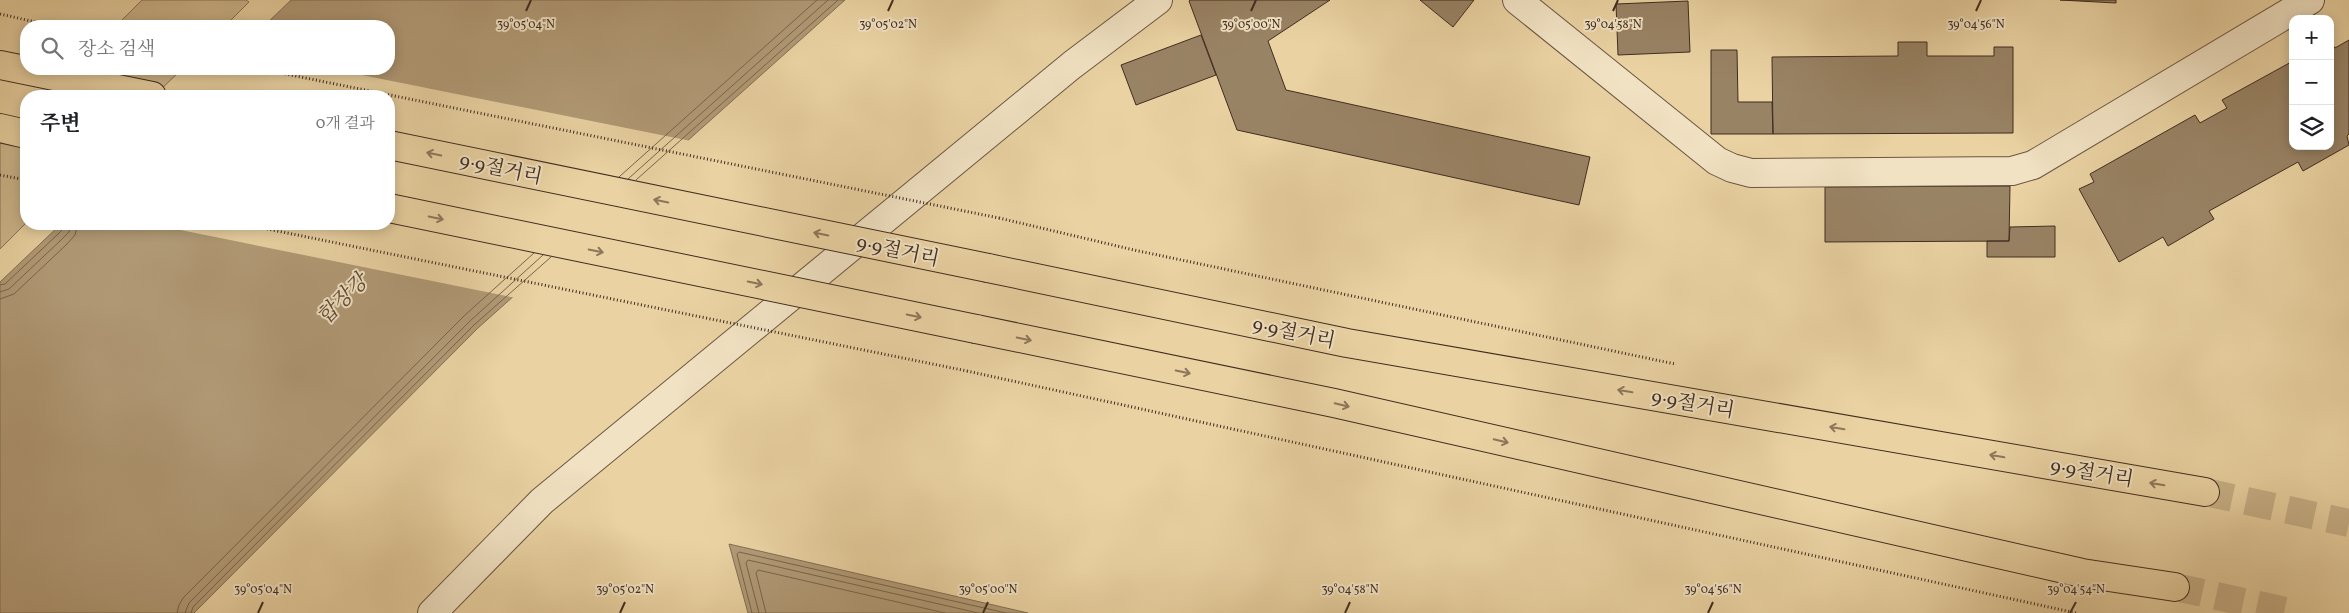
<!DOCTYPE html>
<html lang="ko">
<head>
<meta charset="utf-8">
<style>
	body { margin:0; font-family:Vollkorn,"Noto Serif KR",serif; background:#f2f2f2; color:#202124 }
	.controls { position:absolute; right:15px; top:15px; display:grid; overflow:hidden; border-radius:10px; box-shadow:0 2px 12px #0003 }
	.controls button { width:45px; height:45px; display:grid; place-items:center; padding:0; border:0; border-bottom:1px solid #e0e0e0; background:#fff; color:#202124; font:25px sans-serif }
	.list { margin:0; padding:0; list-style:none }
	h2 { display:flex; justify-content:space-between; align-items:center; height:65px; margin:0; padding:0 20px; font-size:21px }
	h2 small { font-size:16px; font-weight:400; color:#757577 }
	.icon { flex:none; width:28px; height:28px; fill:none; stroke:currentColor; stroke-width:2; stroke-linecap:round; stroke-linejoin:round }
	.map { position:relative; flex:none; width:2349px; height:613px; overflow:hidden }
	.search { position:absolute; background:#fff; box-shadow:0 2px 12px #0003; left:20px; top:20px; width:375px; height:55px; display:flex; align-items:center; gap:12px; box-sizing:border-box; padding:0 18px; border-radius:20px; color:#757577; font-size:19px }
	.panel { position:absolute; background:#fff; box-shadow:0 2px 12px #0003; left:20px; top:90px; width:375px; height:140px; border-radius:20px }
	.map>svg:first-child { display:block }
</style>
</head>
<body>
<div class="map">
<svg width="2349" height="613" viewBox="0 0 2349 613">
	<rect width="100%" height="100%" fill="#ead2a2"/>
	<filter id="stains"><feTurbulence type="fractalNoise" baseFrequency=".004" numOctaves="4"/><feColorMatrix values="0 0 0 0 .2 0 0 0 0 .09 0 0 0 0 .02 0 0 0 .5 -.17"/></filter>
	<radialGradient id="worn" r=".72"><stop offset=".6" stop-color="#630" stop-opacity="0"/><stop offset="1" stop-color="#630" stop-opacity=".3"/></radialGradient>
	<path fill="#cdb68c" stroke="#877257" d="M142,0H246L249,2L225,26H116Z
		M73,69H182L154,96H45Z
		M26,115V223L0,249V141Z"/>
	<path fill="#b19a76" stroke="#846e54" d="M291,0H845L478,328L194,613H0V282L61,224H389V96L220,69H389V26H264Z
		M729,544L1028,613H748Z"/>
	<path fill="#ead2a2" d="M217,69H332L691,141L516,298L151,224H389V96H190Z"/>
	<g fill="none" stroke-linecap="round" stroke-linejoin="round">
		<path stroke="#79644c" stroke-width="1" d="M619,177L817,0
			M628,179L828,0
			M636,180L838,0
			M0,285L5,284L57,235L64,228V224
			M0,292L9,289L61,240L69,232L71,224
			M0,299L14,294L66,245L75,235L78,224
			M177,613L179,605L183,598L465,315L534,253
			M185,613L189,603L470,321L543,255
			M191,613L193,607L474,325L551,257
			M752,613L737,554L739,552L1006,613
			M759,613L746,563L748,560L978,613
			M766,613L756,573L758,570L945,613"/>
	</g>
	<path fill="#998365" stroke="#412d22" d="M1190,0H1330L1268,41L1286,90L1590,157L1579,205L1237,130L1189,1Z
		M1420,0H1474L1453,27Z
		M2060,0H2116V3Z
		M1688,1L1690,52L1618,55L1616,4Z
		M1201,35L1216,75L1136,105L1121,65Z
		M2349,40V134L2347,136L2349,145L2303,171L2298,162L2209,211L2214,219L2168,246L2163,237L2119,262L2079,189L2094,182L2090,174L2195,115L2200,123L2227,108L2222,100L2293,61V146H2330V41L2335,48Z
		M1898,42H1927V56H1994V47H2013V133L1773,134L1772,57L1898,56Z
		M1711,50H1737L1738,102H1772L1773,134H1711Z
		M2010,186L2009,241L1825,242V187Z
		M2055,226V257H1987V241H2009L2010,227Z"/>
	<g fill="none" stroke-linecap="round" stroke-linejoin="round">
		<path stroke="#c8b188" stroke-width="28" stroke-dasharray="28 14" stroke-linecap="butt" d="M2205,492L2349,523
			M2175,587L2295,613"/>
		<g stroke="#6b5642" stroke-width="30">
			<path id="minor" d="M1517,0L1717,161L1732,168L1751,173L2012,171L2033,165L2310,0
				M432,613L542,501L1072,65L1158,0"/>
		</g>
		<g stroke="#412d22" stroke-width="30">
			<path id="highway" d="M0,65L152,96
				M0,128L26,134
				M988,268L1347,343L2205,492
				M976,329L1334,403L2082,573L2175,587"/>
		</g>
		<path stroke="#412d22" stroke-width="3" stroke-dasharray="1 2.5" stroke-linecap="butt" d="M0,14L53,26
			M0,175L26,180
			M999,218L1134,250L1675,364
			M967,371L2076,613"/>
		<use href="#minor" stroke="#f1e2c3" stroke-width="28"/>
		<use href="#highway" stroke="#ead2a2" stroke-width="28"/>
		<g stroke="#412d22" stroke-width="30" stroke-linecap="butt">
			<path id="highway-bridge" d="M389,145L988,268
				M389,208L976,329"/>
		</g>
		<path stroke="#412d22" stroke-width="3" stroke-dasharray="1 2.5" stroke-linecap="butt" d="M261,69L999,218
			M243,224L967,371"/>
		<use href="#highway-bridge" stroke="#ead2a2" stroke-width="28"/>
	</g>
	<defs><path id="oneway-shaft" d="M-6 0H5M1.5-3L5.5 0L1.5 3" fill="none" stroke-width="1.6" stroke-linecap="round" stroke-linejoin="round" transform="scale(1.25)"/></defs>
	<g stroke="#8d775c">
		<use href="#oneway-shaft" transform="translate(434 154) rotate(-168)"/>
		<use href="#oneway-shaft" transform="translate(661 201) rotate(-168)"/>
		<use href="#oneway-shaft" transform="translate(436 218) rotate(12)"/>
		<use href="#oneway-shaft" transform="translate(821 234) rotate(-168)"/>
		<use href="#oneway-shaft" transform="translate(596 251) rotate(12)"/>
		<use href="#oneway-shaft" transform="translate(755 283) rotate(12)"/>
		<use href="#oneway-shaft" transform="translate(914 316) rotate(12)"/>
		<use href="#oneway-shaft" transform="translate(1024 339) rotate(12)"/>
		<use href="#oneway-shaft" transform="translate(1183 372) rotate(12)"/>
		<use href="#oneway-shaft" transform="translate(1625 391) rotate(-170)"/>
		<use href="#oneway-shaft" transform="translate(1342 405) rotate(13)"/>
		<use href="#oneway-shaft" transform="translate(1837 428) rotate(-170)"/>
		<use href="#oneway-shaft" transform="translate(1501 441) rotate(13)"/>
		<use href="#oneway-shaft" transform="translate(1997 456) rotate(-170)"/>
		<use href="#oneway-shaft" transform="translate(2157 484) rotate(-170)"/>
	</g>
	<path fill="none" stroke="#412d22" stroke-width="2" d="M526,11L531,0M888,11L893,0M1251,11L1256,0M1613,11L1618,0M1976,11L1981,0M258,613L263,602M620,613L625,602M983,613L988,602M1345,613L1350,602M1708,613L1713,602M2070,613L2076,602"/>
	<g text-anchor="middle" stroke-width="4" stroke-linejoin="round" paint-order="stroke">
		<g font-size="20" fill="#412d22" stroke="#f1e2c3">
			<text transform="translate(501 168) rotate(12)" y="7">9·9절거리</text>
			<text transform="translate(898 250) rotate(12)" y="7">9·9절거리</text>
			<text transform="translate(1294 332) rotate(12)" y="7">9·9절거리</text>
			<text transform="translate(1693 403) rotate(10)" y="7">9·9절거리</text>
			<text transform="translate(2092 472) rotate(10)" y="7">9·9절거리</text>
		</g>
		<g font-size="21" font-style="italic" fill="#5d4837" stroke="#f1e2c3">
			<text transform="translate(342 299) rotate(-45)" y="7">합장강</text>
		</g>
	</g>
	<g font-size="12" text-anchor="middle" fill="#412d22" stroke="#f1e2c3" stroke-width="4" stroke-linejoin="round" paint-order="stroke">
		<text x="888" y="28">39°05'02"N</text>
		<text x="1613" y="28">39°04'58"N</text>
		<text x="1976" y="28">39°04'56"N</text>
		<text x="526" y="28">39°05'04"N</text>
		<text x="1251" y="28">39°05'00"N</text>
		<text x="263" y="593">39°05'04"N</text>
		<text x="625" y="593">39°05'02"N</text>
		<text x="988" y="593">39°05'00"N</text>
		<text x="1350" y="593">39°04'58"N</text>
		<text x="1713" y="593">39°04'56"N</text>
		<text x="2076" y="593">39°04'54"N</text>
	</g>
	<rect width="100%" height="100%" filter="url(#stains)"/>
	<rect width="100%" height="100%" fill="url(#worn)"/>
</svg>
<div class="controls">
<button>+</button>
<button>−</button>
<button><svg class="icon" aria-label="layers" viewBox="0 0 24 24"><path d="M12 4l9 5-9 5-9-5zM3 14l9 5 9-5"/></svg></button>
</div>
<div class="search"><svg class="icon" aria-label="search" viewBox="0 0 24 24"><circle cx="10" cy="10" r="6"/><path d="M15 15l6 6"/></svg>장소 검색</div>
<section class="panel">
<h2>주변<small>0개 결과</small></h2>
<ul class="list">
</ul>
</section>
</div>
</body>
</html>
